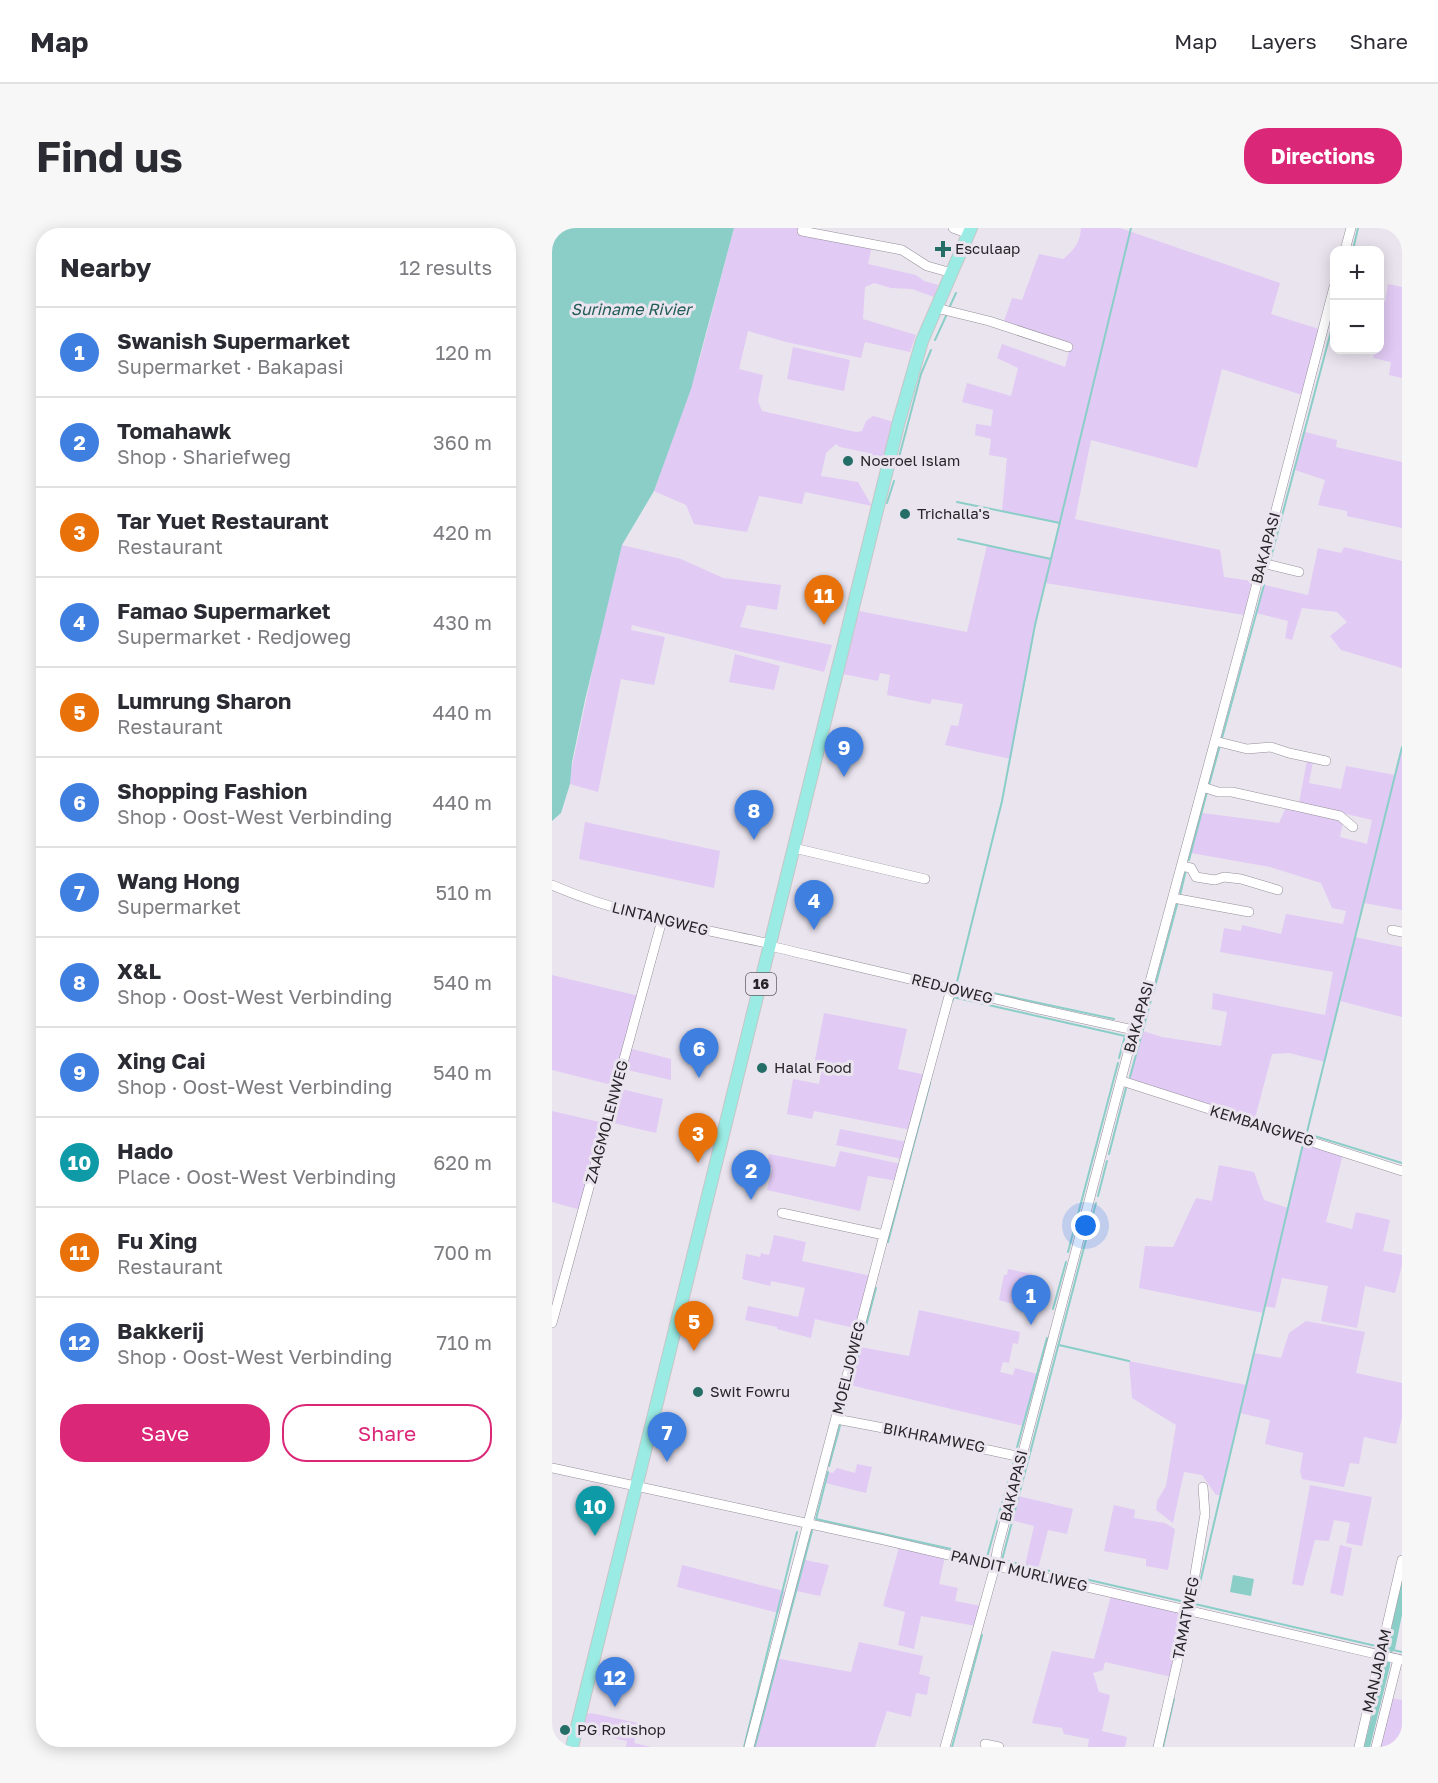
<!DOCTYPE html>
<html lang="en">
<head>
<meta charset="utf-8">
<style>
	body { margin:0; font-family:"Golos Text",sans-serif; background:#f7f7f7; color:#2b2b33 }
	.controls { position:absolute; right:18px; top:18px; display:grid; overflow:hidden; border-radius:12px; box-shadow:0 3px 15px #0003 }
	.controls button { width:54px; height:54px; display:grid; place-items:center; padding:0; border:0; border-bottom:2px solid #e1e1e2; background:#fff; color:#2b2b33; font:30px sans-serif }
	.you { position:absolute; left:534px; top:998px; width:21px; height:21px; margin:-15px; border:4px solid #fff; border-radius:50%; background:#1a73e8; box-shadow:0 0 0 9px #1a73e833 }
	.badge { display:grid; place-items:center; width:39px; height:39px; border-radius:50%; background:#db2777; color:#fff; font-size:20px; font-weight:700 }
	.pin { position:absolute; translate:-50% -50px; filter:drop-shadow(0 2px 3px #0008) }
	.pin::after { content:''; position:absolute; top:32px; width:21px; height:18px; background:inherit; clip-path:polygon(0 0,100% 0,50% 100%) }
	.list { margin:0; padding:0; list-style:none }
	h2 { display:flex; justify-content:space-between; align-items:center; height:78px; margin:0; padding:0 24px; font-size:26px }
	h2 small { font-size:20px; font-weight:400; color:#7c7c81 }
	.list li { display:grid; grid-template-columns:39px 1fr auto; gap:18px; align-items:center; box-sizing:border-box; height:90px; padding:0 24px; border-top:2px solid #e1e1e2 }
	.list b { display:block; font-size:22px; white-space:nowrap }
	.list p { margin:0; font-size:20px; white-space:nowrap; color:#7c7c81 }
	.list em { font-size:20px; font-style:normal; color:#7c7c81 }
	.actions { display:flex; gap:12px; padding:18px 24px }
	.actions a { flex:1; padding:14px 0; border:2px solid #db2777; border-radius:24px; text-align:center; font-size:21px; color:#db2777 }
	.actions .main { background:#db2777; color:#fff }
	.map { position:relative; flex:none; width:850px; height:1519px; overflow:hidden; border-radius:24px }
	header { display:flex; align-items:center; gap:36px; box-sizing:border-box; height:84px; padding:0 30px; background:#fff; border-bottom:2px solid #e1e1e2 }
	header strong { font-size:28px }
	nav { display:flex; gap:33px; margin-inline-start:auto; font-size:21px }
	.intro { display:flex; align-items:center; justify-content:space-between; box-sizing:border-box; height:144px; padding:0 36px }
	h1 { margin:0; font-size:42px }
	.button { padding:15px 27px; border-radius:24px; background:#db2777; color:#fff; font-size:21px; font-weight:700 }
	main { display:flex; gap:36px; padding:0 36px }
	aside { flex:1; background:#fff; border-radius:24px; box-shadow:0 3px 15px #0003 }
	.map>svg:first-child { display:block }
</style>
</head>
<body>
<header>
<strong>Map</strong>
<nav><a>Map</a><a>Layers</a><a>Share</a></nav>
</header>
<div class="intro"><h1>Find us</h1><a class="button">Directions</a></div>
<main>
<aside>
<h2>Nearby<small>12 results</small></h2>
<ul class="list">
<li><span class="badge" style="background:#3f7fe0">1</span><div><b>Swanish Supermarket</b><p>Supermarket · Bakapasi</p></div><em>120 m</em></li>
<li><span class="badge" style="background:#3f7fe0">2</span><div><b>Tomahawk</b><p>Shop · Shariefweg</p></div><em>360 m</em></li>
<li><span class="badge" style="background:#e8710a">3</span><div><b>Tar Yuet Restaurant</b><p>Restaurant</p></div><em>420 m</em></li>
<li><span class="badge" style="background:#3f7fe0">4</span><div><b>Famao Supermarket</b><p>Supermarket · Redjoweg</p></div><em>430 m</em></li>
<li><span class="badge" style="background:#e8710a">5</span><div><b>Lumrung Sharon</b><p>Restaurant</p></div><em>440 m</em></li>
<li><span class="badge" style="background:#3f7fe0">6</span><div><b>Shopping Fashion</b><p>Shop · Oost-West Verbinding</p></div><em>440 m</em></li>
<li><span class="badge" style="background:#3f7fe0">7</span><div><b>Wang Hong</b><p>Supermarket</p></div><em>510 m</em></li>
<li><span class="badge" style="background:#3f7fe0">8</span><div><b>X&amp;L</b><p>Shop · Oost-West Verbinding</p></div><em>540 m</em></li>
<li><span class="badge" style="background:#3f7fe0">9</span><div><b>Xing Cai</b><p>Shop · Oost-West Verbinding</p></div><em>540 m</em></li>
<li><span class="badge" style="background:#0f9aa8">10</span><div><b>Hado</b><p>Place · Oost-West Verbinding</p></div><em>620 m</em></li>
<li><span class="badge" style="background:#e8710a">11</span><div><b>Fu Xing</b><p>Restaurant</p></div><em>700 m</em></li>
<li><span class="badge" style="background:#3f7fe0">12</span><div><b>Bakkerij</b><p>Shop · Oost-West Verbinding</p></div><em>710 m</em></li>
</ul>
<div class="actions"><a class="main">Save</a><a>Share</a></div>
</aside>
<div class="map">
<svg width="850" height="1519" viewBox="0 0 850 1519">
	<rect width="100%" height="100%" fill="#eae4ef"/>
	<path fill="#e1caf4" d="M182,0H246V4L320,18L316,36L364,47L372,53L386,57L382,69L360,61L339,60L322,55L313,59L311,91L364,107L358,124L313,114L309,130L234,114L196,103L187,141L211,147L206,173L210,183L304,204L310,203L314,193L321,188L342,194L333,228L329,236L317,232V225L288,219L284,216L274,225L269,248L306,254L320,278L253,264L250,276L207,268L195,304L142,296L134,277L102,263L148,130Z
		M529,0H568L728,55L719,86L767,101L750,167L670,141L645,240L539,212L523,291L668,322L672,349L700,353L692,387L493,355L483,397L459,531L393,517L399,497L406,498L411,476L380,471L378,476L335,467L338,447L328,445L326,453L291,446L307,383L415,404L435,317L499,330L507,295L450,283L455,230L437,227L439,211L423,207L424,196L439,198L441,182L410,174L415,155L459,168L466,140L445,130L450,116L513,139L518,119L451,96L460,70L470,72L487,26L511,31C522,22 528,15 529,0Z
		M836,56L850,59V150L837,147L839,134L821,130L823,122H828V73L833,74Z
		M241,119L298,132L292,163L235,151Z
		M753,204L785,212L784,219L850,234V300L795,288V283L766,277L773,252L743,242Z
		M70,317L129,331L171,350L229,357L225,382L195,377L188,399L280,417L272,444L80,397L79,402L113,409L102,457L69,451L46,564L18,556L19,543L47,411Z
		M792,319L850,333V440L789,422L778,408L795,394L785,384L750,380L740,412L733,410L736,393L704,385L712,357L756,367L766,320L789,325Z
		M183,426L228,438L222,462L177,454Z
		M850,519V682L812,675L803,709L850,719V789L788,773L773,834L737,825L720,826L702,894L577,853L591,803L610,809L669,818L675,784L660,781L661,765L773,787L781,744L668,724L672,700L689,703L690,697L729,706L734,686L791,696L794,683L780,680L769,655L718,639L639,625L650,585L727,595L735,577L785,588L791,594L788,609L815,616L820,592L747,575L755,532L761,534L757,555L789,561L794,538L843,547Z
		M33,594L168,623L162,660L27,631Z
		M0,747L87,768L63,852L60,857L0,842Z
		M272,785L355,801L346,841L374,847L359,902L262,883L260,891L235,886L241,851L267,856L270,838L262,837Z
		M76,820L119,831V852L71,841Z
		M65,860L111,871L104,905L57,894Z
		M0,883L52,895L29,982L0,974Z
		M288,901L355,914L350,931L284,917Z
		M752,914L791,926L774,994L800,1001L804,984L838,992L831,1023L850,1027V1037L843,1065L813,1058L805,1100L769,1093L776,1058L730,1050L723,1080L713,1078L711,1085L587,1060L593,1018L621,1019L644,970L660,973L667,937L702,944L712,972L736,980Z
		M288,923L349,936L345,953L316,948L308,983L215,962L220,940L215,939L217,926L283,939Z
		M222,1007L254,1014L250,1033L319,1048L306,1101L263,1091L259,1110L225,1101V1099L193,1092L196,1078L246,1089L253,1060L219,1053L218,1058L190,1051L194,1026L208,1029L209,1025L217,1027Z
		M456,1041L480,1046L475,1080L447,1072L452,1047H455Z
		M367,1082L468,1104L466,1116L461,1115L457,1135L451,1134L448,1144L461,1147L463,1140L485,1146L471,1198L298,1157L308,1119L357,1128Z
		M754,1093L813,1104L804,1145L850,1155V1189L844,1216L812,1209L807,1236L798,1235L792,1259L750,1251L748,1243L751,1225L713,1216L718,1192L688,1185L668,1267H664L650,1247L632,1244L621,1295L604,1282L605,1273L614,1258L624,1197L580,1170L577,1133L694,1157L702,1125L729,1130L737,1105Z
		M305,1236L320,1239L314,1265L273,1255L276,1244L281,1245L285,1240L303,1245Z
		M758,1257L820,1269L810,1318L794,1315L798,1295L782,1292L777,1313L763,1312L751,1358L740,1356Z
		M462,1267L521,1281L515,1306L496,1302L486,1341L473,1338L482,1298L456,1291Z
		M562,1277L583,1282L582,1290L613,1295L623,1301L616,1342L594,1338V1331L552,1323Z
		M788,1317L800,1320L791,1368L778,1365Z
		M347,1319L393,1329L387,1356L406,1360L403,1373L429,1378L424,1398L369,1388L362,1421L346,1417L353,1384L331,1378Z
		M249,1331L277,1337L268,1368L240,1362Z
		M130,1337L236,1364L230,1386L125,1359Z
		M559,1368L632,1386L620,1449L553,1434L551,1442L541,1445L547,1464L558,1467L550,1503L575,1509L573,1519H536L537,1511L512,1506L510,1500L480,1495L500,1423L542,1431Z
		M307,1414L371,1428L367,1446L378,1449L375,1467L364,1465L359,1489L335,1483L323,1519H199L222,1430L299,1444Z
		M839,1470L850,1472V1519H828Z
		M39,1485L86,1495L82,1515L99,1519H74L75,1513L30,1504L35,1486Z"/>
	<path fill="#8acec7" d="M0,0H182L139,161L102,263L70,317L33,472L20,534L18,556L9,585L0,593Z
		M681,1347L702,1351L699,1368L678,1364Z
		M850,1353V1387L843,1421L840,1424L835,1423V1419Z
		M833,1433L838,1434V1438L818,1519H812Z"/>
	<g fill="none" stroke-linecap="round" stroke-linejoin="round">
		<path stroke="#8acec7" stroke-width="2" d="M801,22L806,0
			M398,78L404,65
			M383,112L394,88
			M346,233L369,146L379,122
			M405,274L508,295
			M335,275L342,253
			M406,311L499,331
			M718,333L782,92
			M670,510L712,357
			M657,557L668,517
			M637,632L655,564
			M628,667L634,642
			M601,766L626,673
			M401,772V769L573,808L567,830
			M562,791L413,759L405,754L450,573L483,397L579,0
			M578,849L599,772
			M704,890L850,935
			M755,904L850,519
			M751,916L643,1376L824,1418
			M557,926L574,860
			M546,968L555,933
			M537,1001L544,975
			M535,1008L450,1332L633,1374
			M336,1014L378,855
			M516,1024L566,835
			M501,1081L514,1034
			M507,1117L577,1133
			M290,1189L324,1060
			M464,1223L495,1110
			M277,1238L289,1194
			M276,1244L264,1291L435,1329L462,1233
			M841,1422L850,1424
			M203,1518L260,1303
			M192,1519L245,1304
			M400,1519L430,1407
			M611,1519L622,1471"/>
		<g stroke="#948e98" stroke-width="10">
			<path id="minor" d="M401,0L417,6
				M250,3L350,22L375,38L400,45
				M793,22L799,0
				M384,80L437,93L516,119
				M710,335L747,344
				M663,513L695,521L719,519L737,525L774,533
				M651,559L666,564H680L788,588L801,599
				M242,620L373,651
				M629,638L639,640L644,649L663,652L672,649L689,651L726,662
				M0,657C69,687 145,700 219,716
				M621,670L697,684
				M840,702L850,704
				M218,718C340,747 460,776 582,802
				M570,853L850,943
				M230,985L332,1007
				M0,1095L110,692
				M284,1191L363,1206L469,1229
				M0,1240L332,1312L850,1432
				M433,1516L447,1519
				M197,1519L330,1015L399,761
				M393,1519L443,1338L445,1323L582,802L589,787L691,409L782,59
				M606,1519L637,1383L653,1286L651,1259
				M807,1519L850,1332
				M824,1519L846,1431"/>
		</g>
		<g stroke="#c7c6c7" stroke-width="14">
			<path id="major" d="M20,1519L347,193L370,113L419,0"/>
		</g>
		<use href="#minor" stroke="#fff" stroke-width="9"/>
		<use href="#major" stroke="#9aebe3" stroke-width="12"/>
	</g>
	<g fill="#256e68" stroke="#eae4ef" stroke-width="2">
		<path d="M388 12h6v6h6v6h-6v6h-6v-6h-6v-6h6z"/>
		<circle cx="296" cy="233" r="6"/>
		<circle cx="353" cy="286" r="6"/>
		<circle cx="210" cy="840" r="6"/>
		<circle cx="146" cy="1164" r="6"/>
		<circle cx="13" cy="1502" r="6"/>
	</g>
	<g text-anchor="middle" stroke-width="6" stroke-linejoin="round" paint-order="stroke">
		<rect fill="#eae4ef" stroke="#625e64" stroke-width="1.5" x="194" y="745" width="30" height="22" rx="4.5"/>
		<g font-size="14" font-weight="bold" fill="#272529">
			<text x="209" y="761">16</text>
		</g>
		<g font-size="15" fill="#272529" stroke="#eae4ef" text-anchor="start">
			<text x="403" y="26">Esculaap</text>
			<text x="308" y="238">Noeroel Islam</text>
			<text x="365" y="291">Trichalla's</text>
			<text x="222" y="845">Halal Food</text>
			<text x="158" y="1169">Swit Fowru</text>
			<text x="25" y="1507">PG Rotishop</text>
		</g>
		<g font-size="15" fill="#272529" stroke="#eae4ef">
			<text transform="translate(714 320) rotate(-75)" y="5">BAKAPASI</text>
			<text transform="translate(108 691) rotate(14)" y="5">LINTANGWEG</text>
			<text transform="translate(400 761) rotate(14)" y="5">REDJOWEG</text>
			<text transform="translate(587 789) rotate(-74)" y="5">BAKAPASI</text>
			<text transform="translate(55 894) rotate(-75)" y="5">ZAAGMOLENWEG</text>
			<text transform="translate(710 898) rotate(17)" y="5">KEMBANGWEG</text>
			<text transform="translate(297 1140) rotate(-76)" y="5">MOELJOWEG</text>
			<text transform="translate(382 1210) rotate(11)" y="5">BIKHRAMWEG</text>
			<text transform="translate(462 1258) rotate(-76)" y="5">BAKAPASI</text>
			<text transform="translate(467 1343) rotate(13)" y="5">PANDIT MURLIWEG</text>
			<text transform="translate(634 1390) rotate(-79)" y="5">TAMATWEG</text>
			<text transform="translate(825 1443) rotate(-77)" y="5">MANJADAM</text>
		</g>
		<g font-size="16" font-style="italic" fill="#225c56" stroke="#eae4ef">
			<text x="79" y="87">Suriname Rivier</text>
		</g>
	</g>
</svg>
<div class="controls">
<button>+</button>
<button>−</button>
</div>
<div class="you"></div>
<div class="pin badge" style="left:479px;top:1097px;background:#3f7fe0">1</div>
<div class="pin badge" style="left:199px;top:972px;background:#3f7fe0">2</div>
<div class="pin badge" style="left:146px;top:935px;background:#e8710a">3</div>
<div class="pin badge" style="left:262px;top:702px;background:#3f7fe0">4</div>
<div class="pin badge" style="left:142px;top:1123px;background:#e8710a">5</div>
<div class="pin badge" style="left:147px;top:850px;background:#3f7fe0">6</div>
<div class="pin badge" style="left:115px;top:1234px;background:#3f7fe0">7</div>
<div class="pin badge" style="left:202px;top:612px;background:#3f7fe0">8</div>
<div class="pin badge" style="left:292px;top:549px;background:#3f7fe0">9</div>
<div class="pin badge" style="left:43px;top:1308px;background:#0f9aa8">10</div>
<div class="pin badge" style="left:272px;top:397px;background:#e8710a">11</div>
<div class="pin badge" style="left:63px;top:1479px;background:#3f7fe0">12</div>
</div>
</main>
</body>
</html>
